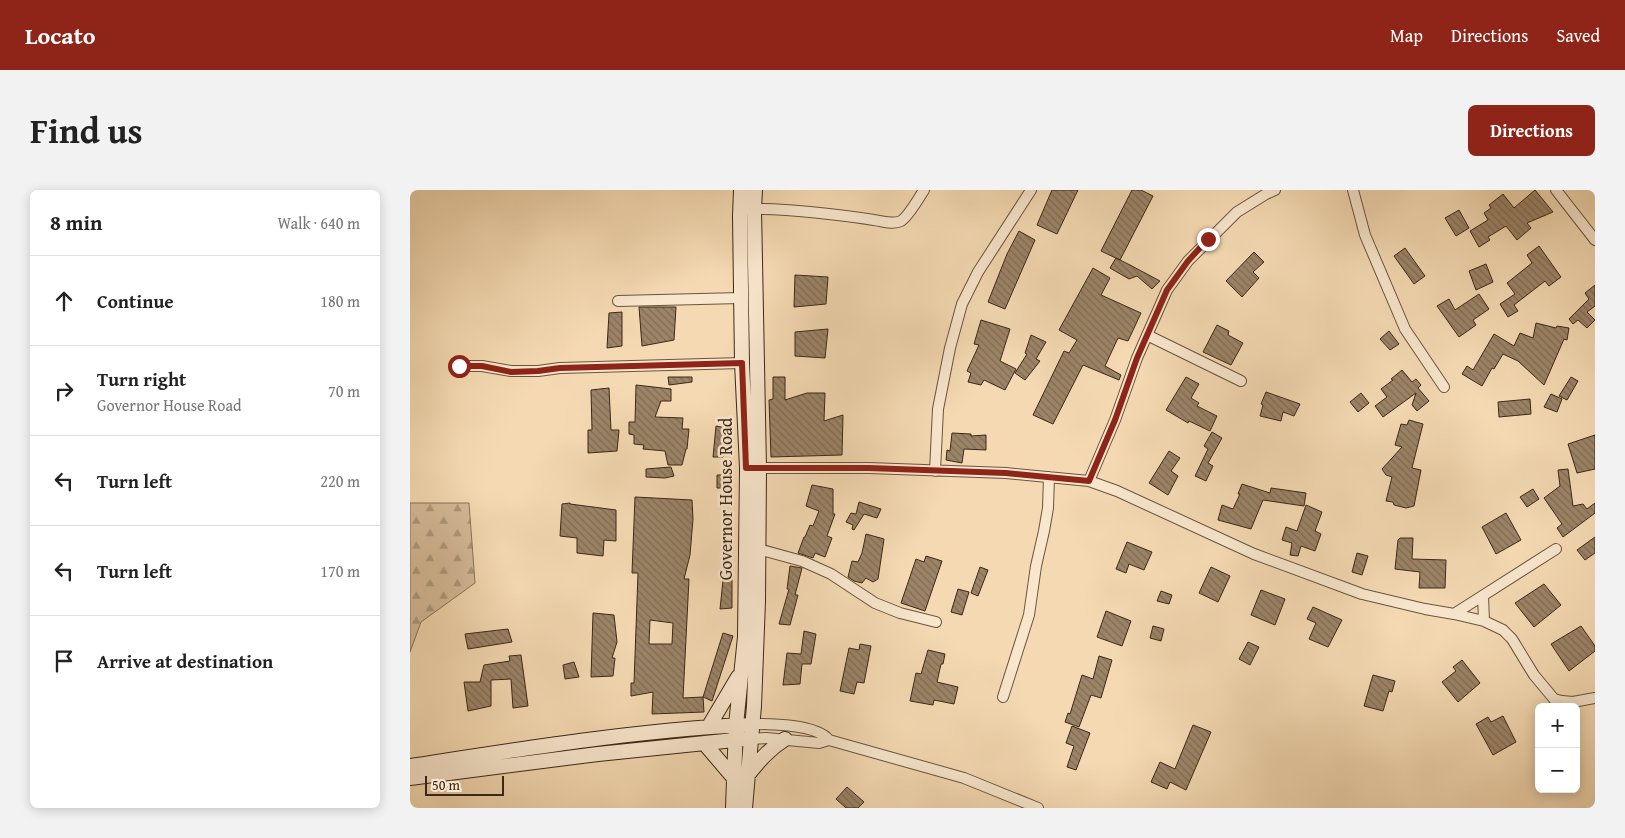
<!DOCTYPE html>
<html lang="en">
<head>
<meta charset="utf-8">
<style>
	body { margin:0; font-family:"Gentium Book Plus",serif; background:#f2f2f2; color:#222 }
	.controls { position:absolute; right:15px; bottom:15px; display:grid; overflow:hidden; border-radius:8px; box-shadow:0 2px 12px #0003 }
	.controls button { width:45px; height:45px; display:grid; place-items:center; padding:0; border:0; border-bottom:1px solid #e0e0e0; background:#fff; color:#222; font:25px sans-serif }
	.scale { position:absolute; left:15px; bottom:12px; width:79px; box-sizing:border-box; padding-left:5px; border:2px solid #3c2817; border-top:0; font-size:14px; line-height:18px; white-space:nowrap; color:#3c2817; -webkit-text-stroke:4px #f8e6cd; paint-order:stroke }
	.stop { position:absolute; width:15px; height:15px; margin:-11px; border:4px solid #8f2418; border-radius:50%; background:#fff }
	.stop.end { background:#8f2418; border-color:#fff; box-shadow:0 1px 5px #0008 }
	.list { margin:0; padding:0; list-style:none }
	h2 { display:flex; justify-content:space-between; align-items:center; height:65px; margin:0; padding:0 20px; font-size:21px }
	h2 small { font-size:16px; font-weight:400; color:#767676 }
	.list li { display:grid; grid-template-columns:32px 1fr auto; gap:15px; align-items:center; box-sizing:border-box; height:90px; padding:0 20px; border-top:1px solid #e0e0e0 }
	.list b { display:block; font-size:19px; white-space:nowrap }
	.list p { margin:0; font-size:16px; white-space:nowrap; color:#767676 }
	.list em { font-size:16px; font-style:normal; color:#767676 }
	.icon { flex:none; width:28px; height:28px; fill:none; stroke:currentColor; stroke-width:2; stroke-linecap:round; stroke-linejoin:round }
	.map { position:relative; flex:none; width:1185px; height:618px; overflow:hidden; border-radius:8px }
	header { display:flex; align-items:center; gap:30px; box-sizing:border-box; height:70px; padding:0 25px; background:#8f2418; color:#fff }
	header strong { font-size:24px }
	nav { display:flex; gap:28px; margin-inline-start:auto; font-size:18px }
	.intro { display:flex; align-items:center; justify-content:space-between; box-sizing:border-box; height:120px; padding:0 30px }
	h1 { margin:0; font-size:35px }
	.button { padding:12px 22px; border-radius:8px; background:#8f2418; color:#fff; font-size:18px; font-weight:700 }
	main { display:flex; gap:30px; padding:0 30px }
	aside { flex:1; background:#fff; border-radius:8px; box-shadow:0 2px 12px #0003 }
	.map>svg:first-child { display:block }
</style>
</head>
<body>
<header>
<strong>Locato</strong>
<nav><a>Map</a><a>Directions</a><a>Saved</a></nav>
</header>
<div class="intro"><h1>Find us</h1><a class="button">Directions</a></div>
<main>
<aside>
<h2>8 min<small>Walk · 640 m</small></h2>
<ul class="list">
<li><svg class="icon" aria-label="ahead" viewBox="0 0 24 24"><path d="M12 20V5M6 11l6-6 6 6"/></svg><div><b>Continue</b></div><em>180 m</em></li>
<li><svg class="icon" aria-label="right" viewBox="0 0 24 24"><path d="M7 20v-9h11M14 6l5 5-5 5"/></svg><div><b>Turn right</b><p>Governor House Road</p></div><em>70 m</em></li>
<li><svg class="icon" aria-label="left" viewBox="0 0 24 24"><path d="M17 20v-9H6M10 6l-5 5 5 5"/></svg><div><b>Turn left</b></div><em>220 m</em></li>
<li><svg class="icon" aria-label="left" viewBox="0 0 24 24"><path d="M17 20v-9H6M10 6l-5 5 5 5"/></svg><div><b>Turn left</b></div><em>170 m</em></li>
<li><svg class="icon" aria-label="arrive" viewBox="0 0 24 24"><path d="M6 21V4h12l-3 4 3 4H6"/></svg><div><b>Arrive at destination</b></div></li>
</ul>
</aside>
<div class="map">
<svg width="1185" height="618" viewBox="0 0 1185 618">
	<defs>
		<pattern id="forest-firs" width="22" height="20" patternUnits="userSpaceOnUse" patternTransform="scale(1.25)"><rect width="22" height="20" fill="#d5bb98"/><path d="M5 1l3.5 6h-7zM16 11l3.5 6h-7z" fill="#ae987b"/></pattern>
		<pattern id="building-back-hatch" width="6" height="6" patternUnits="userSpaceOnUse" patternTransform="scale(1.25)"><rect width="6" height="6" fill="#9c8468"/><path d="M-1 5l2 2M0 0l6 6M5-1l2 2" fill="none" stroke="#806c55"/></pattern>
	</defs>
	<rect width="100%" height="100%" fill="#f4d9b2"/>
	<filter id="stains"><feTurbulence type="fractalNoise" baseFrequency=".004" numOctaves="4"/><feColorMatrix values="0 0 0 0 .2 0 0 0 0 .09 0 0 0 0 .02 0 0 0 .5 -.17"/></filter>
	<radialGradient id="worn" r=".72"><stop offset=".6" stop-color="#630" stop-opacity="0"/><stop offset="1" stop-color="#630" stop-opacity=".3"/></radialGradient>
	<path fill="url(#forest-firs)" stroke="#887258" d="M0,313H59L65,393L11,432L0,462Z"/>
	<path fill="url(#building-back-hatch)" stroke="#3c2817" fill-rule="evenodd" d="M642,0H668L647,44L627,35Z
		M722,0H731L743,6L710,70L691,61Z
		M1125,0L1143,22L1117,33L1121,38L1107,50L1096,36L1078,47L1080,50L1069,57L1060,41L1078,30L1074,23L1081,18L1079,15L1093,4L1104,18Z
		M1049,20L1059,38L1046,46L1035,28Z
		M609,41L625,50L595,119L578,112L597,64Z
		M1129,56L1151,87L1139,96L1135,91L1104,115L1108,121L1098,127L1090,114L1105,104L1097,93L1122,73L1117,65Z
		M995,58L1015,86L1004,94L984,66Z
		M844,62L854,72L843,82L849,88L832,107L816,91Z
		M706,68L720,75L750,91L742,99L727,86L719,89L700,78Z
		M1076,74L1083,92L1066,100L1059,81Z
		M683,78L700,88L691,105L731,123L718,151L708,148L695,176L711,185L709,190L673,175L643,234L623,225L654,161L659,163L667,150L649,140Z
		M385,85L418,87L416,114L384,117Z
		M1185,95V116L1177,122L1185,130L1177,138L1168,130L1163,134L1159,129L1179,109L1175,103Z
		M1069,104L1079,119L1063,130L1066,135L1049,147L1027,116L1039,109L1045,120Z
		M229,117H266L264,150L232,156Z
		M212,122V156L197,158L199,123Z
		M571,130L600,139L590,171L606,179L595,200L574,190L571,195L558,192L561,183L557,181L569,155L564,154Z
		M1126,133L1146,138L1147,136L1159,138L1157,150L1154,149L1134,195L1108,171L1093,164L1084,179L1082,178L1072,196L1052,184L1057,176L1063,180L1084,144L1104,156L1110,143L1123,148Z
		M807,135L819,141L818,145L833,153L821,175L793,162Z
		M418,139L415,168L385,166V142Z
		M979,141L989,154L980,160L970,149Z
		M621,145L636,152L626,169L630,171L615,190L605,183L617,164L615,163Z
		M992,180L1002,192L1006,189L1011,195L1008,198L1019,211L1007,221L1002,215L1006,203L973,227L965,216L977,207L971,199L983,190L981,189Z
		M258,187H282V192L259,195Z
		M363,187H375V210L397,203H415L414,231L433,225L432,265L361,267L359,210L363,209Z
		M776,187L789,194L781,208L789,213L787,216L807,226L800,241L779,231L778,233L756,220Z
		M1161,187L1168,191L1157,210L1149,206Z
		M226,195L261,199V211H251L245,227L273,228L272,239H279L277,259H276L272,275H258L255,261L233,259L234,255L224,254V245L219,244V232H225Z
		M199,198L201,240H209L207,261L178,263V240H182L181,200Z
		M856,202L890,214L884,226L873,222L871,231L850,226L853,215L851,214Z
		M951,203L959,213L948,222L940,212Z
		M1141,204L1152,209L1147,222L1134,217Z
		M1120,209L1121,224L1089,227L1088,212Z
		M999,230L1013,234L1002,278L1011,280L1004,316L996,318L984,315L983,312L976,311L982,287L976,285L972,279L992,257L985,255L991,234L997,235Z
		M306,236L316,238L312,250L313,267H303Z
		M802,242L812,248L798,273L803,276L796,291L785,286L798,259L794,256Z
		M542,243L561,244V246L576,245V260L554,259L552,273L536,270L537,260L540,261Z
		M1185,245V279L1167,283L1158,254Z
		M759,261L770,268L761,281L768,286L758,305L739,293Z
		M261,277L264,286L255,288L236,287V279Z
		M1158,279L1163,316L1173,314L1177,319L1185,313V323L1153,347L1147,338L1152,334L1134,308L1150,296L1148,280Z
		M307,285H318V298H307Z
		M832,294L860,303L861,298L896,303L894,316L853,310L841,339L808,330L812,315L823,319L830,304H828Z
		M402,295L423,299V324H425L417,346L422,348L415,367L405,363L403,368L388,363L394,347H395L400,335L403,336L409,321L396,316Z
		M1123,299L1129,309L1117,317L1110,307Z
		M225,307L282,310L283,329L280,365L274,389H279L273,508L293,507L294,522L242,524L243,502L221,506V493H224L228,383H222ZM240,430L263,433L262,454H239Z
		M449,312L471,319L467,328L454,324L444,340L442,339L443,335L436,332L441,323L446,324Z
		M160,313V314L206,320V351L194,350L193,366L167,363V348L150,346L152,314Z
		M896,315L912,322L905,341L911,344L905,361L891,356L888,366L880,365L882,353L872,350L876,337L887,341Z
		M1096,323L1111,350L1086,364L1072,337Z
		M456,344L474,349L468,389L463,392L456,388L452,393L444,391L438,387L442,371L448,372L452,363Z
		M1185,347V363L1175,370L1167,360Z
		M990,348H1003L1002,369L1036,370L1035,398H1009L1010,382L985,379L988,350Z
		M717,352L742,362L734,380L719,374L716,383L706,379Z
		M947,363L958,366L952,385L942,382Z
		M516,366L532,371L515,421L491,413L506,369L514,372Z
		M380,376L392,378L385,405H388L380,435L369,434L379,399H377Z
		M570,377L578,380L568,406L561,403Z
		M801,377L820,386L808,412L789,403Z
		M314,381H322V418L310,419Z
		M1134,394L1151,415L1124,437L1105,413Z
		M548,399L559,402L552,425L541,422Z
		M851,400L875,409L865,435L841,425Z
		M751,401L762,405L759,414L747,411Z
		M903,417L932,430L918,457L899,449L906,433L897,429Z
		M696,421L721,431L712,456L687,447Z
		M183,423L204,425L207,452L202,468H205L203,486L181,487Z
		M743,436L754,439L751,451L740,448Z
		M1171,436L1185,456V461L1159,481L1141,454Z
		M98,439L102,452L58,459L55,444Z
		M394,441L406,444L401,474H392L390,494L373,495L377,463L391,464Z
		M313,443L323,446L302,511L293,507Z
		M838,452L849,457L840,475L829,469Z
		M450,454L461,456L454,493L447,492L444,504L430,501L439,458L449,460Z
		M518,460L535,464L533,474H531L527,492L548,497L544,514L524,510L523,515L500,511L506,483L511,484Z
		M111,465L118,516L103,518L101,489L81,490V516L58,521L54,492H70L74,475L100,471L99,466Z
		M689,466L702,470L691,508L681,505L669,537L655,532L658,523L660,524L672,485L683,489Z
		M1052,470L1070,493L1048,512L1032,492L1046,481L1043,477Z
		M164,472L169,487L155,489L153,475Z
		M963,485L985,491L982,502L979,501L973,521L954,516Z
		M1093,526L1106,552L1083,565L1066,534L1078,527L1081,532Z
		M783,535L801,542L776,600L760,592L757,599L741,592L750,572L765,579Z
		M662,536L680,543L666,580L657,577L664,556L656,553Z
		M437,597L454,612L448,618H436L426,609Z"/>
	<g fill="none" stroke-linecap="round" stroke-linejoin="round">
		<g stroke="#6a543e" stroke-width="12">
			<path id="street" d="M943,0L955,45L995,139L1034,197
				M1146,0L1185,50
				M344,19C384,19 424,24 464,30C472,31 483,35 491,31C498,27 509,8 514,0
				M208,111L331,108
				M737,145L831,191
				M49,176H72L101,181H128L150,178L332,173
				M344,278H459L596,283L679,291L705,230L727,168L757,100L778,71L827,22L856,4L865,0
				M525,281L528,219L540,158L552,114L568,82L621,0
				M679,291L707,301L844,364L952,404L1015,419L1044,424L1074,431L1093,440L1102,449L1124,485L1144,509L1152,511L1163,512L1185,508
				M348,359L392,371L421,384L465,413L490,423L526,432
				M1073,406L1074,431
				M1044,424L1146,359
				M593,507L619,425L626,376L634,341L638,318L639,287
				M342,534C361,534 406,534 419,550L554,588L628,618
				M340,549L356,548L409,553L419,550"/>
		</g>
		<g stroke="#3c2817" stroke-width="16">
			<path id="secondary" d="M299,536L328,487
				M294,553L323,587
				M0,576C111,559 222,541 333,535
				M337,586C348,572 359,559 375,549
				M0,588L188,564L334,549
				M323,618L326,535L335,447L337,278L332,173L330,26L331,0
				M335,618L344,516L348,411L349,278L344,19L345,0"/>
		</g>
		<use href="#street" stroke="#f8e6cd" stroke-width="10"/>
		<use href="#secondary" stroke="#f8e6cd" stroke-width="14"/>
	</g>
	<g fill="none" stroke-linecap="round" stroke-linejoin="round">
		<path stroke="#8f2418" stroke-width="6" d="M49,176H72L101,182L128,181L150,178L332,173L336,278H459L596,283L679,291L705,230L727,168L757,100L778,71L798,49"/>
	</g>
	<g text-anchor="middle" stroke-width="5" stroke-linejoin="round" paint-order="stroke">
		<g font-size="18" fill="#3c2817" stroke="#f8e6cd">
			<text transform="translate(316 309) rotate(-90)" y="6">Governor House Road</text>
		</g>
	</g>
	<rect width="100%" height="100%" filter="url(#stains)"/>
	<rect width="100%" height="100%" fill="url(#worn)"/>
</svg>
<div class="controls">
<button>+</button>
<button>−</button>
</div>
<div class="scale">50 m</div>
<div class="stop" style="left:49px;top:176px"></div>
<div class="stop end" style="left:798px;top:49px"></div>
</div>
</main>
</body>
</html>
